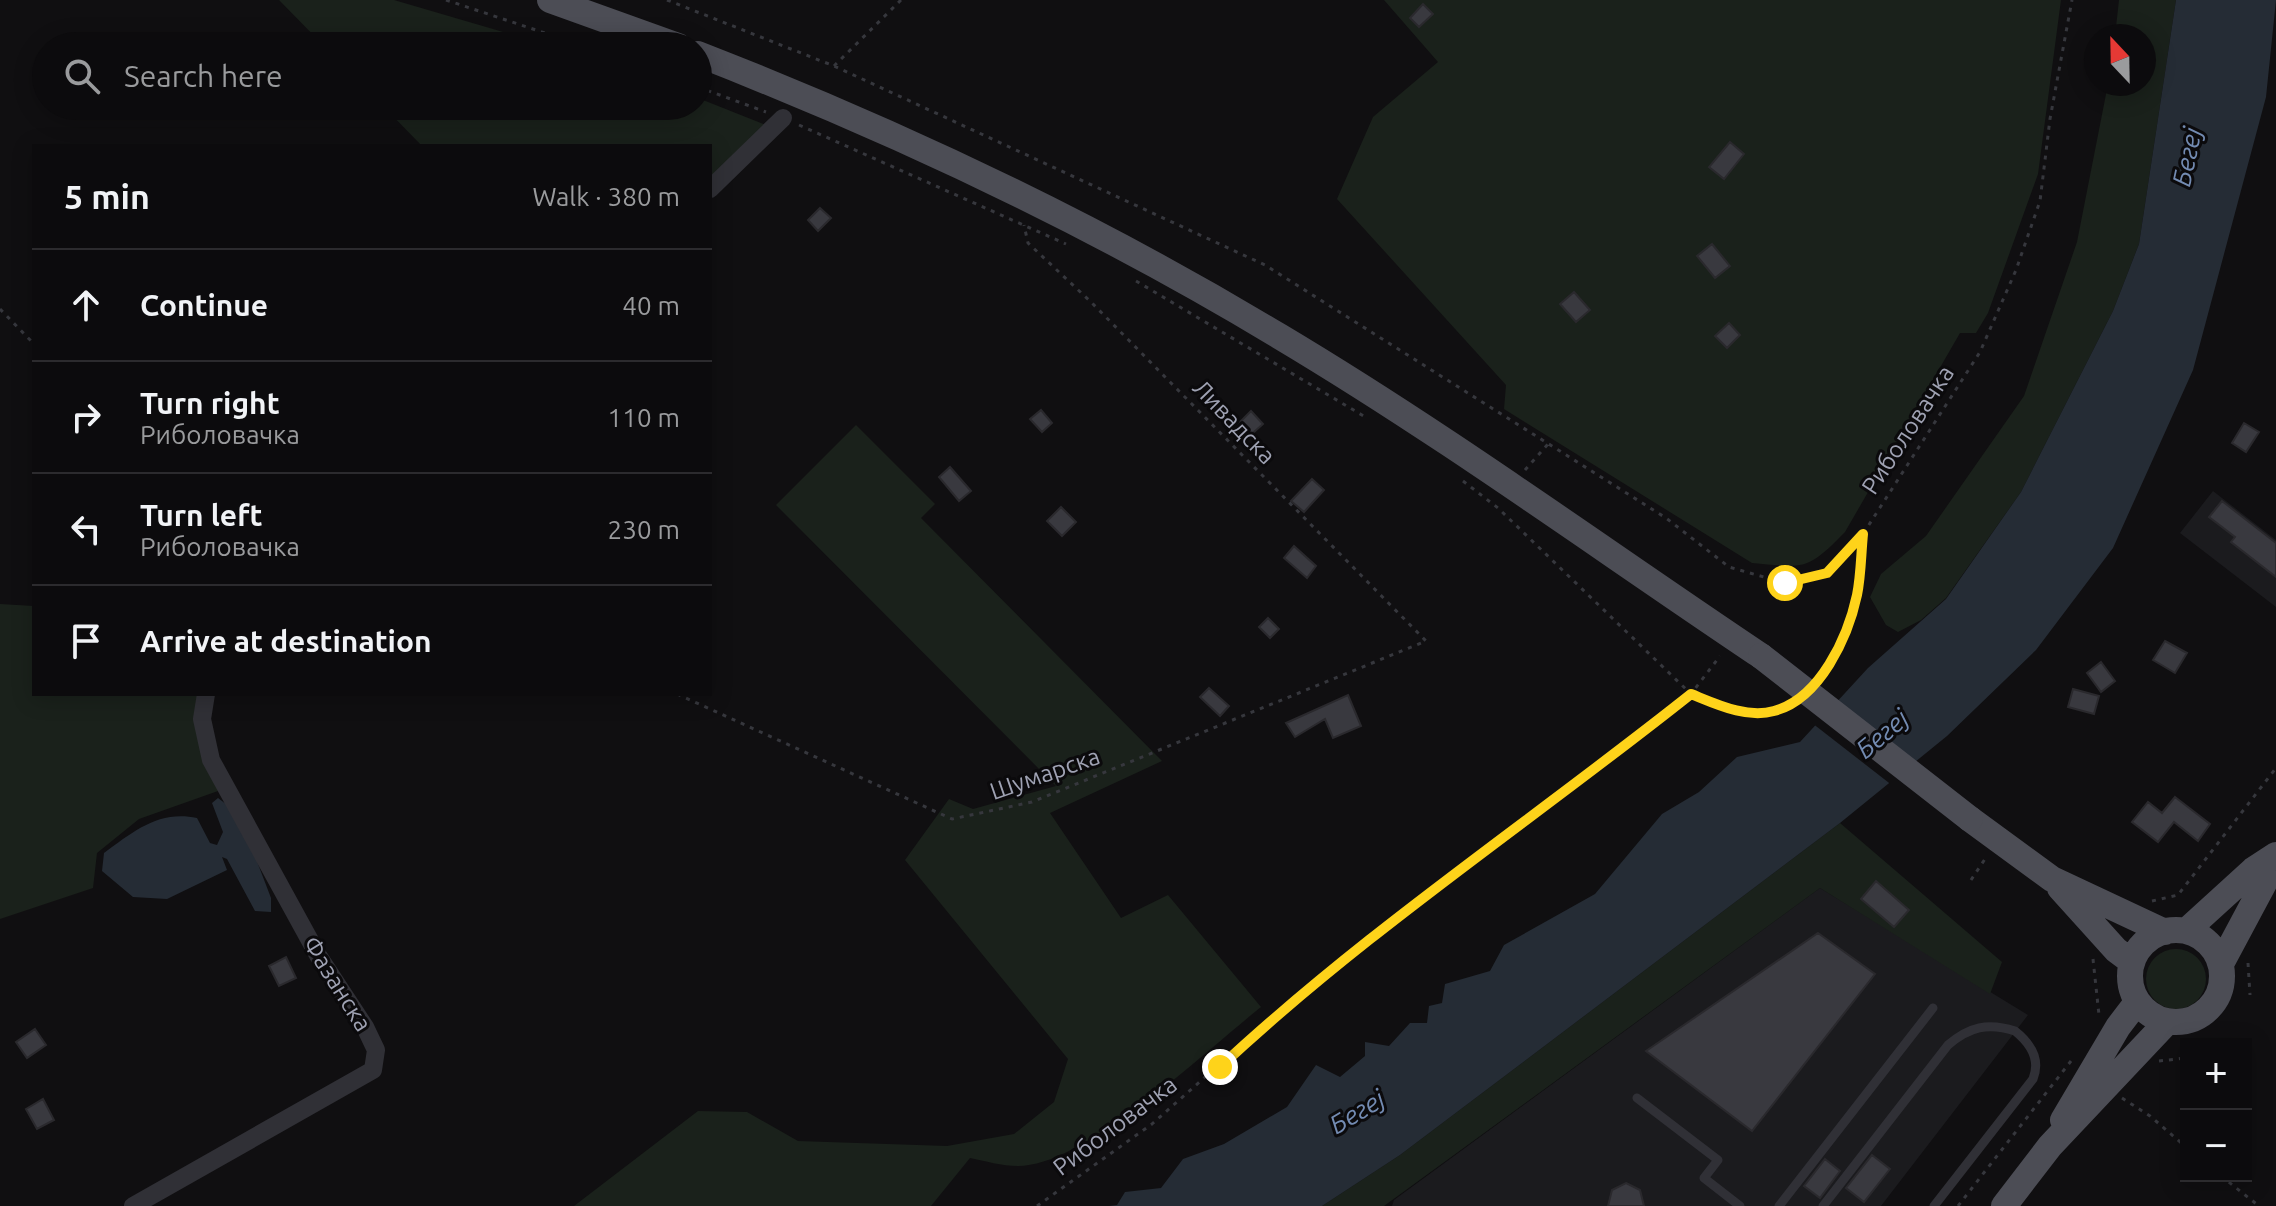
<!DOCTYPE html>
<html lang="en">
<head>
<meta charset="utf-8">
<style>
	body { margin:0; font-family:Ubuntu,sans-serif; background:#151416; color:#f1f3f6 }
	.controls { position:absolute; right:24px; bottom:24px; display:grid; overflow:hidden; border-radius:0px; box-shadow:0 4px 20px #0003 }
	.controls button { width:72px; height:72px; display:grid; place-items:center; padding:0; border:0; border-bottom:2px solid #2c2b2e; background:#0c0b0d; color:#f1f3f6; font:40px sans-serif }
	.compass { position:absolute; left:2084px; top:24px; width:72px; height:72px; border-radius:50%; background:#0c0b0d; box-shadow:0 4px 20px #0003; rotate:338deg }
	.stop { position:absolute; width:24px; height:24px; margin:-18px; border:6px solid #fed31a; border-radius:50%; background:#fff }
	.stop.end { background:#fed31a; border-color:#fff; box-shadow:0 2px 8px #0008 }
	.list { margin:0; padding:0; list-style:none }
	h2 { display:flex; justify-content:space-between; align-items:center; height:104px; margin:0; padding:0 32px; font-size:34px }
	h2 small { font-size:26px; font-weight:400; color:#9a9b9d }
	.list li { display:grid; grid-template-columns:52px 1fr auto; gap:24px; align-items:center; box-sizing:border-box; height:112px; padding:0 32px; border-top:2px solid #2c2b2e }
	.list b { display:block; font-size:30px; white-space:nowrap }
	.list p { margin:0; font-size:26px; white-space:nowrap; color:#9a9b9d }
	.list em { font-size:26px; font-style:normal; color:#9a9b9d }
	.icon { flex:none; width:44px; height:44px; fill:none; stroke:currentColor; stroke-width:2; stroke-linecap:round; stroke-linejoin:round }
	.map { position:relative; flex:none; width:2276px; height:1206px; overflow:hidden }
	.search { position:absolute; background:#0c0b0d; box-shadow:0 4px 20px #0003; left:32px; top:32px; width:680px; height:88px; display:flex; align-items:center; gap:20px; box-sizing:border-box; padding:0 28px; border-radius:44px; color:#9a9b9d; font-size:30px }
	.panel { position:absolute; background:#0c0b0d; box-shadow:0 4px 20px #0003; left:32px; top:144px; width:680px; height:552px; border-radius:0px }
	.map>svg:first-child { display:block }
</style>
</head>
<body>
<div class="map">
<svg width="2276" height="1206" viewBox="0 0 2276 1206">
	<rect width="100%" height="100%" fill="#100f11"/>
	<path fill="#1b1b1e" d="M2213,491L2276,540V607L2180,533Z
		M1820,888L2028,1015L1881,1206H1392L1394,1200Z"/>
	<path fill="#1a211b" d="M279,0H394L551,46H324Z
		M1384,0H2061L2038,174L1988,313L1976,333H1960L1845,532C1807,571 1805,568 1752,563L1504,409L1506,385L1337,199L1373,117L1438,62Z
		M2119,0H2176L2139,244L2113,311L2021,492L1946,598L1921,620L1898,632L1886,625L1870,597L1881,574L1926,536L2024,396L2077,242L2108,84H2144V36H2115Z
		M698,98L766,125L710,178V146H422L383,106H698Z
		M856,425L935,504L921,518L1162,761L1050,813L1121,918L1168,895L1261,1007C1207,1050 1085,1166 1018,1166C1002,1166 985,1161 970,1158L931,1206H574L698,1111L747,1112L798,1141L947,1146L1014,1134L1054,1102L1068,1059L905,860L949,799L973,809L1056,786L776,505Z
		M0,604L34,606V694H199L197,721L218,791L139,819L97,853L93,888L0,919Z
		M1840,823L2002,962L1990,994L1820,888L1384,1206H1322L1400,1155Z
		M2146 979a30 30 0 1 1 60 0a30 30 0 1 1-60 0Z"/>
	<path fill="#252c35" d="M2176,0H2276L2266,97L2193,370L2113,548L2036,650L1947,736L1840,823L1400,1155L1322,1206H1109L1117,1205L1125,1192L1161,1188L1183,1159L1224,1144L1287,1107L1316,1065L1340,1077L1365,1056V1042L1389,1046L1410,1023H1427L1429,1006L1442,1003L1445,984L1490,971L1504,945L1595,894L1662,814L1699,792L1737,757L1800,742L1868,668L1946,599L2021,492L2113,311L2139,244Z
		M218,798L239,814L271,898V912L255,911L227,859L222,857L227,870L167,899L133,897L102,871L104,853C134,831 159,810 197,818L210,843L217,845L223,832L212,803Z"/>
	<path fill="#100f11" d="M1833,700L1918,765L1893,786L1812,723Z"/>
	<path fill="#39393f" stroke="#2a292d" stroke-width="2" d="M1423,4L1433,14L1419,27L1410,18Z
		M1730,142L1744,154L1724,179L1709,167Z
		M820,208L831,218L818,231L808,220Z
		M1712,244L1730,266L1715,278L1697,256Z
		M1574,292L1590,310L1576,322L1560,304Z
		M1729,323L1740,335L1727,348L1715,336Z
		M1041,410L1052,423L1042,432L1030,419Z
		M1251,411L1263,424L1245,440L1234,428Z
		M2244,423L2259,432L2246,452L2232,443Z
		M950,467L971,491L959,501L939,477Z
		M1312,479L1324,490L1304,512L1291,501Z
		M2222,501L2276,543V577L2231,542L2235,537L2209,517Z
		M1061,507L1076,522L1062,536L1047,521Z
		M1294,546L1316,566L1307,578L1284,558Z
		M1268,618L1279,629L1270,638L1259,627Z
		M2165,641L2187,653L2175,673L2153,660Z
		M2101,662L2115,681L2101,692L2087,673Z
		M1209,688L1229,706L1220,716L1200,697Z
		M2073,689L2099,696L2094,714L2068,707Z
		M1348,695L1361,726L1333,738L1325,719L1295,737L1286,723Z
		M2175,797L2210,824L2198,841L2174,822L2158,842L2132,822L2148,802L2162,813Z
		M1876,881L1909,910L1894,927L1861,899Z
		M1818,933L1875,974L1752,1131L1646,1051Z
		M286,957L296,978L279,986L269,966Z
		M35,1029L46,1045L27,1058L16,1042Z
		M43,1099L54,1120L37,1129L26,1109Z
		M1872,1155L1890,1169L1864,1202L1846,1188Z
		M1825,1159L1840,1171L1820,1198L1804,1186Z
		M1626,1183L1640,1190L1644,1206H1608L1612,1190Z"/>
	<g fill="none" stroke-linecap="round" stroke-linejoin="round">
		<path stroke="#36373d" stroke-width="3" stroke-dasharray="4 6" stroke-linecap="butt" d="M446,0L584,46
			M667,0L834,66L1265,265L1666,518L1729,567L1785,583L1827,573L1863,534
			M834,66L901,0
			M698,87L766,112
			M799,125L1066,244
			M1136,281L1367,418
			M0,309L34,344
			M1525,470L1549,443
			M1463,481L1498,508L1691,694L1720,656
			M1820,674L1835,654L1857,595L1863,534L1980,352L2016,270L2040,201L2050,119L2072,0
			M677,694L952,819L1032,802L1426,641L1091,302L1028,243L1024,225
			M1971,880L1987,856
			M2152,901L2178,895L2276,768
			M2093,959L2099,1015
			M2248,963L2250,995
			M2159,1061L2186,1058
			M2122,1098L2150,1116L2186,1147
			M2221,1176L2259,1206
			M1037,1206L1152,1124L1289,1003L1410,905L1691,694C1723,706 1757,721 1789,703
			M1958,1206L2071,1061"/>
		<path stroke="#303036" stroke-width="9" d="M1637,1098L1718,1160L1704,1178L1740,1206
			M1779,1206L1933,1008
			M1823,1206L1948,1045C1969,1027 1988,1022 2015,1031C2030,1043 2041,1059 2033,1079L1934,1206"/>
		<path stroke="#303036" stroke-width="18" d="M710,189L783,118
			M133,1206L373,1070L376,1050L365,1027L319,957L211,760L202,719L206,694"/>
		<path stroke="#4c4d55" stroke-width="26" d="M550,0L678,46
			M698,54C898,132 1095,225 1279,336C1445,435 1601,549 1761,656
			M1970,819L2052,879L2165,932
			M2060,888L2116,950L2132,962
			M2130 976a46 46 0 1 1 92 0a46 46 0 1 1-92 0Z
			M2186,931L2253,870L2276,855
			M2221,964L2276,861
			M2063,1120L2118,1027L2137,1002
			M2004,1206L2050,1146L2167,1022"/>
		<path stroke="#4c4d55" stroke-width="26" d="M1761,656L1970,819"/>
	</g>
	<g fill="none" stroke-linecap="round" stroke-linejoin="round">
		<path stroke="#fed31a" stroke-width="10" d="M1220,1067C1367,930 1534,819 1691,694C1716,704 1747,719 1774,711C1820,699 1848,637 1857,595C1861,576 1861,554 1863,534L1827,573L1785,583"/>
	</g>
	<g text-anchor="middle" stroke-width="6" stroke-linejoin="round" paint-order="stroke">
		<g font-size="24" fill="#9fa2b3" stroke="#0b0a0c">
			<text transform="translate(1234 422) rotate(46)" y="8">Ливадска</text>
			<text transform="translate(1908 430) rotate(-57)" y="8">Риболовачка</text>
			<text transform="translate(1045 774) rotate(-19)" y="8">Шумарска</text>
			<text transform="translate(337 984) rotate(58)" y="8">Фазанска</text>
			<text transform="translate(1115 1126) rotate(-37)" y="8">Риболовачка</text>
		</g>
		<g font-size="26" font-style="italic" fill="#738bb2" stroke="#0b0a0c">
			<text transform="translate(2187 157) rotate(-78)" y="9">Бегеј</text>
			<text transform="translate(1882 734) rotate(-40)" y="9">Бегеј</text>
			<text transform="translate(1357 1112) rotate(-31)" y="9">Бегеј</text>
		</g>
	</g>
</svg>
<div class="controls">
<button>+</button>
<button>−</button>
</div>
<svg class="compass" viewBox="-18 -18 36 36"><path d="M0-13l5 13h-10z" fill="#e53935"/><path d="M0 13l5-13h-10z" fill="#9a9b9d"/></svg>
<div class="stop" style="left:1785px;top:583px"></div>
<div class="stop end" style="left:1220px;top:1067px"></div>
<div class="search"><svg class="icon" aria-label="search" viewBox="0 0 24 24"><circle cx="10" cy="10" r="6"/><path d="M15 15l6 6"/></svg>Search here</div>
<section class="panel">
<h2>5 min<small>Walk · 380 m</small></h2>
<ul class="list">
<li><svg class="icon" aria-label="ahead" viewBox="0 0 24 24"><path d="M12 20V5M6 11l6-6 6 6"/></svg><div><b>Continue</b></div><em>40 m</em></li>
<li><svg class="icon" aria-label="right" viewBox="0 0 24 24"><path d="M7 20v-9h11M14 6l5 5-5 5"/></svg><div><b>Turn right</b><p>Риболовачка</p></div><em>110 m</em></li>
<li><svg class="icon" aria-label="left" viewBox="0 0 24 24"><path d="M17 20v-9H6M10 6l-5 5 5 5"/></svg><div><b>Turn left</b><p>Риболовачка</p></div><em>230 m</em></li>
<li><svg class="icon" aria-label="arrive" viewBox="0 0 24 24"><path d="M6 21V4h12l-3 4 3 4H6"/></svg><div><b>Arrive at destination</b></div></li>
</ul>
</section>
</div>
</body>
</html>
